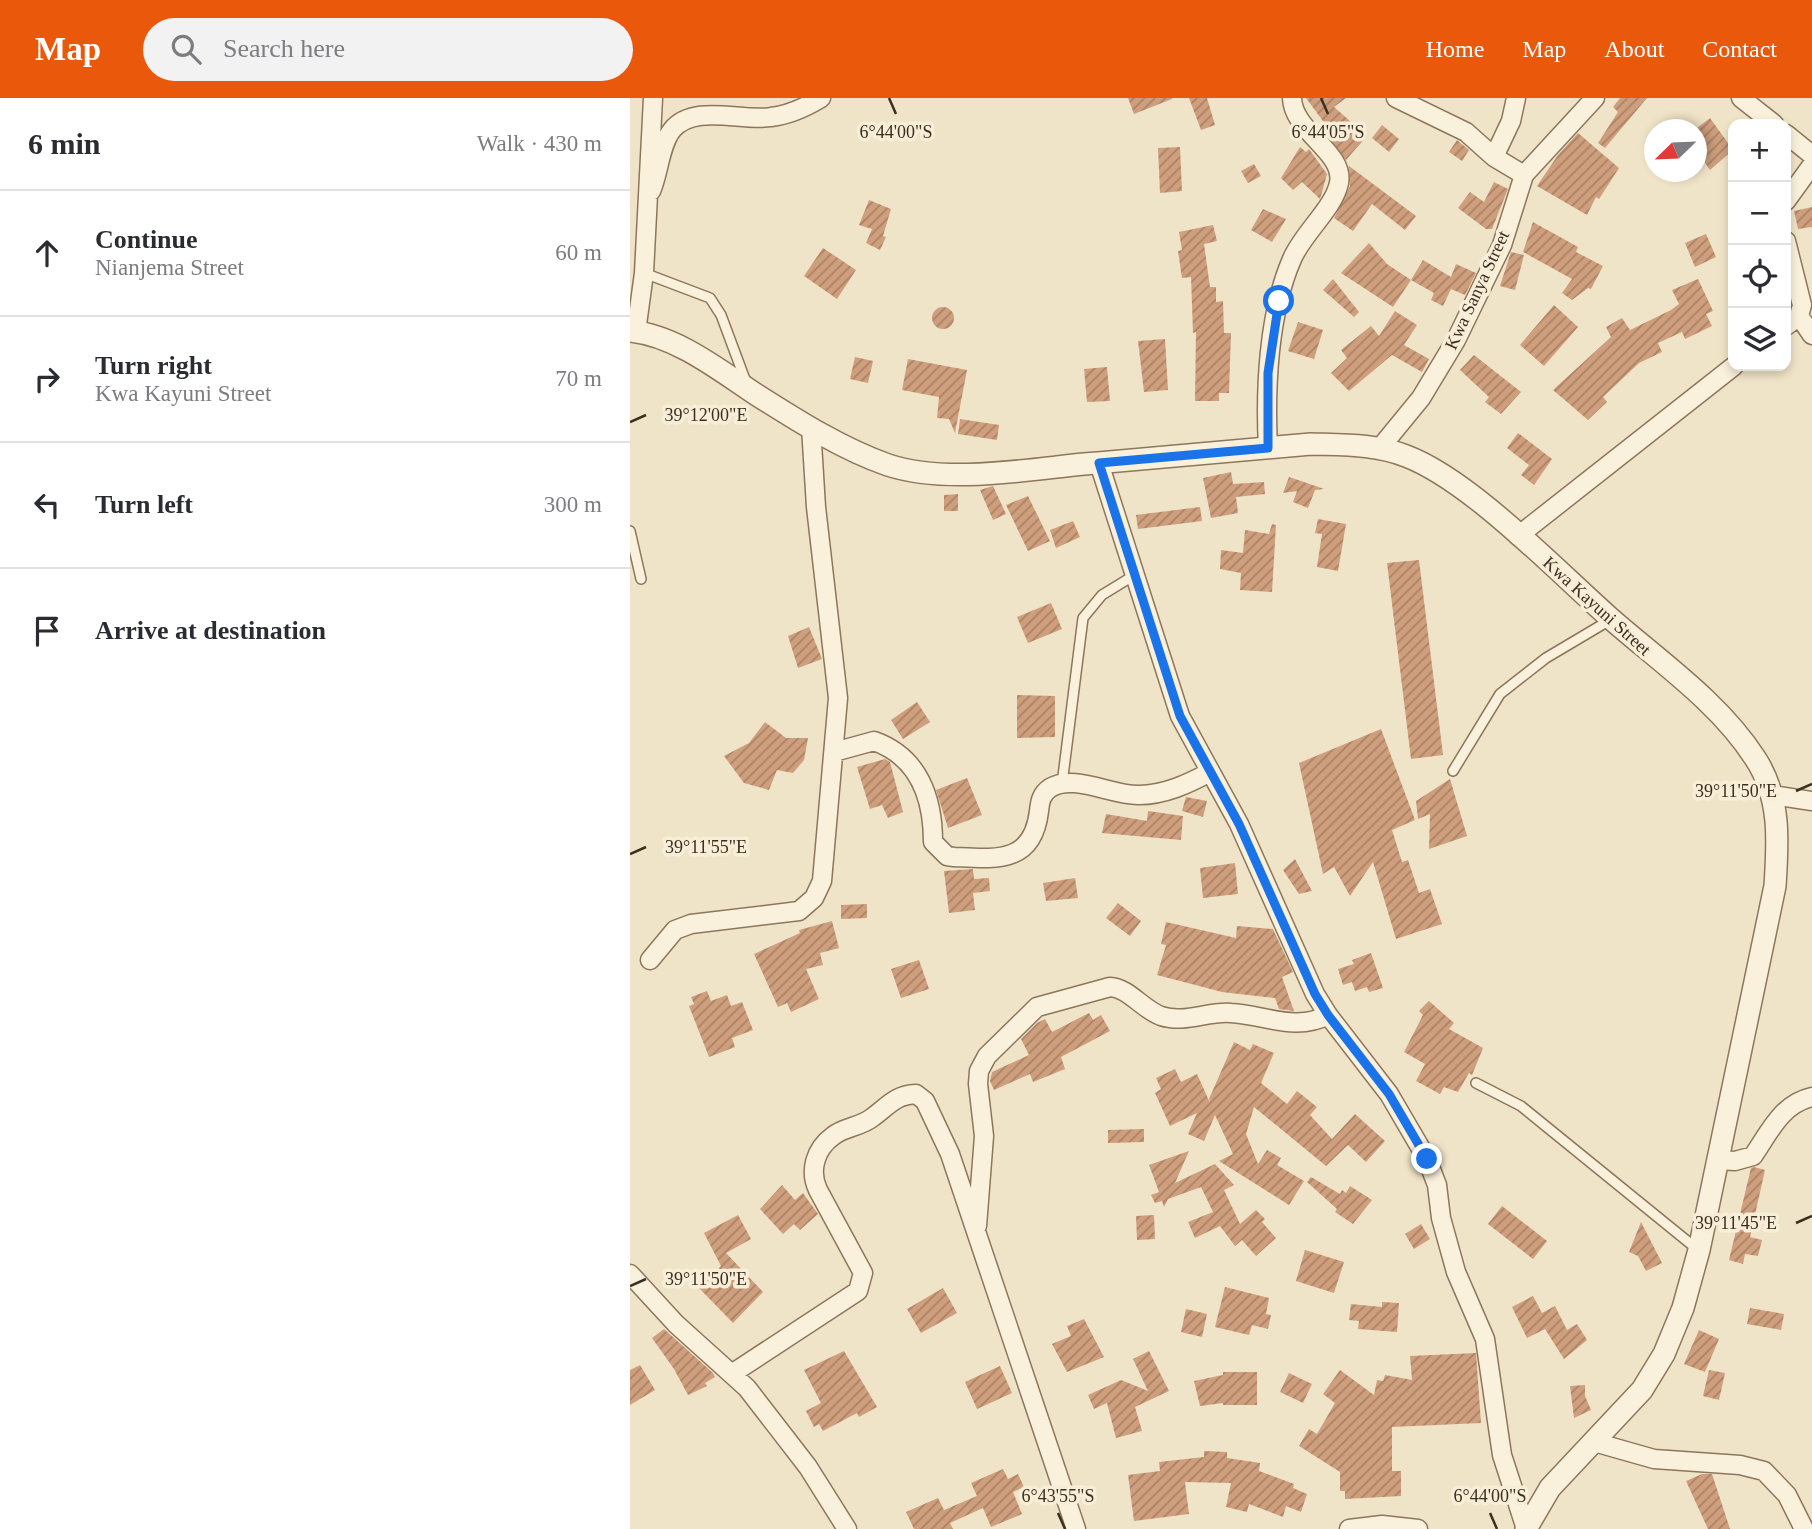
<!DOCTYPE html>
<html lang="en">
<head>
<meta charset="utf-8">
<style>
	body { margin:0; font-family:Georgia,serif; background:#f2f2f3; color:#2b2b33 }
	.controls { position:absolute; right:21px; top:21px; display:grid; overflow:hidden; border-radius:14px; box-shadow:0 4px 10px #0003 }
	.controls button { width:63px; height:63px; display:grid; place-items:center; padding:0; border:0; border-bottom:2px solid #e1e1e2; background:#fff; color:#2b2b33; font:35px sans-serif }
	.compass { position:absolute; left:1014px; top:21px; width:63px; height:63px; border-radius:50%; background:#fff; box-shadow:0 4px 10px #0003; rotate:247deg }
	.stop { position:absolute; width:21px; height:21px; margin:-16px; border:5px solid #1a73e8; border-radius:50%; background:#fff }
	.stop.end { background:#1a73e8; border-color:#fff; box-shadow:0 2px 7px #0008 }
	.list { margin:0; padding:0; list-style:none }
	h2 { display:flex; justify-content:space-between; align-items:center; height:91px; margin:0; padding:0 28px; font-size:30px }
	h2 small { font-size:23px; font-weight:400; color:#7c7c81 }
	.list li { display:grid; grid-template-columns:46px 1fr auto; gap:21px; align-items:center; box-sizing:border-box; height:126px; padding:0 28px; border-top:2px solid #e1e1e2 }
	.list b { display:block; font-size:26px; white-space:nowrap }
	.list p { margin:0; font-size:23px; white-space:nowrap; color:#7c7c81 }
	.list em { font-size:23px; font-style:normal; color:#7c7c81 }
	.icon { flex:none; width:38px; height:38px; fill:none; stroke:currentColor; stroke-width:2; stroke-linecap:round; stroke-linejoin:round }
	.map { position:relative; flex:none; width:1182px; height:1431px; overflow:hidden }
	header { display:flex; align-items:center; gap:42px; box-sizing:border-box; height:98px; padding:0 35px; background:#ea580c; color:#fff }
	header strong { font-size:33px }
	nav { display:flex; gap:38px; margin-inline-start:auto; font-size:24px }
	.search { width:490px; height:63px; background:#f2f2f3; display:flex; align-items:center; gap:18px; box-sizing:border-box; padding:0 24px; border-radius:38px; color:#7c7c81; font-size:26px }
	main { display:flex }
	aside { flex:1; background:#fff }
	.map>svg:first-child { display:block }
</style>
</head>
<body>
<header>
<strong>Map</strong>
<div class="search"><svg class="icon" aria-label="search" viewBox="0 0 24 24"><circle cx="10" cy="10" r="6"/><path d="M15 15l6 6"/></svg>Search here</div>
<nav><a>Home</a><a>Map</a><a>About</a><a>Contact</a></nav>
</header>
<main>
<aside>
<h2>6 min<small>Walk · 430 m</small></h2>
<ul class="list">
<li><svg class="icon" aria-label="ahead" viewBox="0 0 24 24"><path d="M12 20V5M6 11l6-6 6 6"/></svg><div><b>Continue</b><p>Nianjema Street</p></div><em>60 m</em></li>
<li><svg class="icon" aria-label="right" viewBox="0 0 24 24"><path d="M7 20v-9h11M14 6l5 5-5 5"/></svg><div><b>Turn right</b><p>Kwa Kayuni Street</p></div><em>70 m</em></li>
<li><svg class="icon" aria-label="left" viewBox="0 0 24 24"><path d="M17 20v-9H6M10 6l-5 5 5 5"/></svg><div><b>Turn left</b></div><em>300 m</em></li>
<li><svg class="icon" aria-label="arrive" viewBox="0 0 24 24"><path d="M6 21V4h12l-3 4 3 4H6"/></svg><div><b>Arrive at destination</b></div></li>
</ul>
</aside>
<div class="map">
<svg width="1182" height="1431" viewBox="0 0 1182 1431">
	<defs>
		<pattern id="building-hatch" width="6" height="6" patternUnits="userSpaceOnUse" patternTransform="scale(1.75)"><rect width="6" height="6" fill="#cf9f7d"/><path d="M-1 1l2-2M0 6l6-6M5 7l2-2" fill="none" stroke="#a98266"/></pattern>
	</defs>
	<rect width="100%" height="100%" fill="#f0e4c8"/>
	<path fill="url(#building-hatch)" d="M498,0H542V1L504,16Z
		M559,0H577L585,27L571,32Z
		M676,0H716L704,9L737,38L716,62L694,34L698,30Z
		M990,0H1017L975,50L968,45L988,14L983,9Z
		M1080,20L1103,52L1080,72L1067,53V30Z
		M752,27L769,41L759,54L742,40Z
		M948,35L989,70L969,101L966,99L957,117L907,88L928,57Z
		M827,42L839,52L832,63L819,54Z
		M550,49L552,93L530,95L528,50Z
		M670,49L676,54L679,51L697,76L690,101L672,84L663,92L651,80Z
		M624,66L631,78L618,85L611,73Z
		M719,68L786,118L775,132L742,106L723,133L704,120L720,88Z
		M864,84L878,91L862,131H856L828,110L840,94L854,104Z
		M239,102L261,111L253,138L256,139L250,152L236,145L242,131L229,127Z
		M1182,109V129L1168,131L1164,113Z
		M633,111L656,121L642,144L621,132Z
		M903,124L948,149L946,154L973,168L961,191L958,190L942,202L932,195L942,181L893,154Z
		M583,127L587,143L574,146L580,189H586V204L593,203L594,235H601L599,295H589V303H565L566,234L563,235L561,179L552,180L548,153L552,152L549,134Z
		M1076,136L1086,159L1065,169L1055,145Z
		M739,145L757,166L781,182L763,209L711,175Z
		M193,150L226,172L207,201L174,178Z
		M881,154L894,157L885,192L870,188Z
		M793,162L821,179L826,166L846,175L835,197L821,191L813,208L801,202L804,195L781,182Z
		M703,181L729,214L724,219L693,192Z
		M1068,181L1083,213L1076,216L1082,228L1055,241L1052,234L1028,245L1032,254L1009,265L973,299L977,304L958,322L923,292L981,239L976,229L992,220L1000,232L1041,212L1049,206L1042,192Z
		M924,207L948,229L914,268L890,247Z
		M302 220a11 11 0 1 1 22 0a11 11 0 1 1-22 0Z
		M765,213L787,227L774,247L799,261L792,274L762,257L719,293L701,275L717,260L711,252L741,228L749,238Z
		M668,224L693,232L684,261L658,253Z
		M535,241L538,292L514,294L508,243Z
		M844,257L891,294L871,316L855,304L859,299L830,272Z
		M225,259L243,263L238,285L220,281Z
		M278,261L337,272L325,335L319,321L307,320L309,299L272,292Z
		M477,269L480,303L457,304L454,271Z
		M330,321L369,327L367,342L328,336Z
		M888,335L922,361L904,387L891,377L899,367L877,350Z
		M601,374L603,386L634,384L635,396L606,399L608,415L581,420L573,380Z
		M659,379L671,383L694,391L685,392L678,410L663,404L667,393L653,395Z
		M363,388L376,416L363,422L350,392Z
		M328,396V413H314V397Z
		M398,398L420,443L398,453L376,407Z
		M570,409L572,423L508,431L506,417Z
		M688,421L716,426L708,473L687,469L692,436L685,435Z
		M443,423L450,439L426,450L420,432Z
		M642,426L646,427L642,494L610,492L611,475L590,471L591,452L613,455L615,432L639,436Z
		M789,462L813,657L781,661L757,465Z
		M421,505L432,531L398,545L387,519Z
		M179,529L192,561L168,570L158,538Z
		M387,597L425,598V639L387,640Z
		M287,604L300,624L273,641L261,622Z
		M135,624L156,640H178L174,662L163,675L147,672L139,692L114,685L94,658L119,645Z
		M751,631L785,722L762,732L772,764L778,762L789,795L800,791L812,826L766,841L743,764L720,798L704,769L693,776L669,665Z
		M255,661L260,664L273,714L258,720L252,707L240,711L227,669Z
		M337,680L352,717L318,730L306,692Z
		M820,681L837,738L799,751L800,716L788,721L786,703Z
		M556,699L577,703L573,719L552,713Z
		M518,713L553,718L551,742L472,735L476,716L517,723Z
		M665,761L682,793L669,796L653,772Z
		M605,765L608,796L573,800L570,770Z
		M343,771L344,781L359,780L360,793L343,795L345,812L319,815L314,773Z
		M445,780L448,800L416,803L413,785Z
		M488,805L511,823L500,838L476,820Z
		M237,806V820L211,821V807Z
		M202,823L209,850L190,855L193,867L176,871L189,901L161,914L157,905L148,909L124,856L170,835L169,832Z
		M536,824L606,840L607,828L643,831L663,874L652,879L664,913L649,911L645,900L592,894L527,877L536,847L531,846Z
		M741,855L753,890L739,894L737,889L725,893L722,884L713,887L708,871L724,866L722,862Z
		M289,862L299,891L271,900L261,871Z
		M77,893L81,903L97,897L101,908L112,904L123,932L102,940L105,949L79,959L59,908L64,906L61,899Z
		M799,903L824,925L819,931L853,950L842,977L839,975L828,994L814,989L810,996L786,983L795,966L774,954L793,917L789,913Z
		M459,915L463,922L471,917L480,933L431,959L435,971L403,984L400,976L364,992L360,983L362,974L399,957L391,941L407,925L415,921L422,934Z
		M604,944L620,952L623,946L644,955L631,985L657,1006L667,993L687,1009L680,1017L702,1041L725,1016L755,1043L736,1064L718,1047L696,1068L624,1009L616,1036L628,1066L637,1052L651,1060L647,1067L674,1083L659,1107L589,1063L603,1056L585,1017L574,1043L558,1036L567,1015L540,1028L525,995L531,991L526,980L545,971L551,984L567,976L580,1005L579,1001Z
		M514,1031V1044L478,1045V1032Z
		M559,1053L545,1085L585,1066L604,1087L594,1092L610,1126L626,1112L635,1121L632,1124L646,1140L626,1158L612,1142L605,1148L590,1128L565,1140L558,1124L583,1114L571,1089L538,1101L534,1109L532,1103L525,1105L521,1097L529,1094L519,1067Z
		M1124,1069L1135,1072L1120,1139L1132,1142L1128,1158L1115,1156L1113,1166L1099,1162L1121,1070Z
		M681,1079L710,1096L712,1092L716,1095L720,1088L742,1102L723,1126L705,1114L707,1111L677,1084Z
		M152,1087L165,1102L173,1095L188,1116L170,1132L164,1126L153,1136L130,1111Z
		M872,1108L917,1143L903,1161L858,1126Z
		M108,1117L121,1141L96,1155L133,1194L103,1225L69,1190L91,1168L74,1135Z
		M524,1117L525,1141L507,1142L506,1118Z
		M1011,1124L1032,1165L1016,1173L1008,1158L999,1154Z
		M791,1126L800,1141L784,1151L775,1136Z
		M675,1152L714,1164L704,1195L666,1183Z
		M595,1189L639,1200L636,1216L641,1217L638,1231L622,1227L619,1237L585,1229Z
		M313,1190L327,1215L291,1235L277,1211Z
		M903,1198L912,1215L925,1208L937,1232L947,1226L957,1242L934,1261L915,1231L897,1240L882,1209Z
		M752,1204L769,1205L767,1234L728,1231L729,1223L719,1222L721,1206L752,1209Z
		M1120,1210L1154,1216L1151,1232L1117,1226Z
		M556,1211L577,1216L572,1239L551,1234Z
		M454,1221L474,1259L437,1274L422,1246L441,1238L437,1228Z
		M34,1231L83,1275L85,1279L75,1285L77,1288L58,1297L44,1271L22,1240Z
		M1069,1232L1089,1241L1075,1274L1054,1266Z
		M214,1253L247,1309L229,1319L227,1315L193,1333L189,1326L184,1329L176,1313L191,1305L174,1272Z
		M519,1253L539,1293L505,1309L512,1333L486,1340L477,1305L464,1311L458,1297L491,1282L518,1293L503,1261Z
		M846,1255L851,1325L762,1329V1373H771V1398L715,1401V1393H710V1374L669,1348L679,1331L687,1336L705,1305L693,1296L710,1272L744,1297L747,1282L753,1283L755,1277L782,1282L780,1258Z
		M10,1267L25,1292L0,1307V1272Z
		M370,1268L382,1295L347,1311L335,1284Z
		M1079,1272L1095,1275L1089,1302L1073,1298Z
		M593,1274H627V1307H593V1305L570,1308L564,1283L593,1277Z
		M659,1275L682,1286L673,1305L650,1294Z
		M955,1287V1298L961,1312L944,1320L940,1288Z
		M574,1353L597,1354V1360L630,1365L629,1373L664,1386L663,1390L677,1396L671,1414L656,1408L653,1419L619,1406L617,1414L596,1409L601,1385L555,1384L559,1416L504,1423L498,1377L530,1373L529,1364L574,1359Z
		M373,1371L378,1381L388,1376L394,1389L383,1394L392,1416L361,1429L353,1410L320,1425L323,1431H284L276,1414L308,1400L314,1412L347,1398L341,1385Z
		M1072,1376H1082L1100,1431H1078L1056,1383Z"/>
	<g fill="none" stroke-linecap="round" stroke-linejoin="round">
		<g stroke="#8d765c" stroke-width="12">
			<path id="service" d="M14,175L80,200L91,217L116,284
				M0,433L11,481
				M823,673L870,596L916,560L980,522
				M432,686L453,520L472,497L503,478
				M846,985L891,1008L1067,1151"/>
		</g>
		<g stroke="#8d765c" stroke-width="21">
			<path id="minor" d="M766,0L836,34L864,59L894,77
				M1111,0L1144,26
				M1156,36L1182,57
				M864,59L881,23L886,0
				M21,93C29,75 30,47 42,32C64,5 112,24 141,19C159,17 176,9 191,0
				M1156,103L1182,67
				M1156,143L1172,207L1169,218L1156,228
				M1169,218L1182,237
				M6,234L14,175L23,0
				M638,350C635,292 638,216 662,161C673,135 704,110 709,85C715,54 663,34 662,0
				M750,350L791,300L826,242L872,147L894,77L965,0
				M469,365L550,618L609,726L685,896L698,917L759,996L797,1061L807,1087L811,1120L826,1174L855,1241L872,1357L896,1431
				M888,438L1104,268
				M204,654L244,643C289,659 303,700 303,744L317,758L324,759C366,761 403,766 409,713C410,704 411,696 420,690C444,675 482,698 509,697C534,697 558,686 580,674
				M1143,697L1182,703
				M20,862L45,832L61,826L169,813L184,800L192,783L208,600L186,409L181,329
				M1087,1062L1105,1063L1123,1058C1139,1035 1151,1006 1182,999
				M347,1128L354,1038L348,986L349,973L357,958L407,909L480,889C499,890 512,911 531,918C555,926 577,913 601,915C635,917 666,934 698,917
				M0,1176L46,1226L117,1290L178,1369L217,1431
				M103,1275L228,1193L233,1175L188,1092C179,1073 185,1051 203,1038C214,1029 231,1029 243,1019C258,1008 265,997 286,996L295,1003L320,1056L446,1431
				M964,1344L1024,1361L1110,1367L1134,1373L1157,1397L1174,1431
				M719,1431L752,1427L788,1431"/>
		</g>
		<g stroke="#8d765c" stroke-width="24">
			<path id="tertiary" d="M0,233C47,238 89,272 127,297C168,323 212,351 258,367C316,386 394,372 454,366C530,360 606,353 681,346C714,347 746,346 776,358C840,382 927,473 980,520C1029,563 1089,604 1125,660C1151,699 1148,744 1145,788L1069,1152L1053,1210L1034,1256L1012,1292L920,1390L896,1431"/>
		</g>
		<use href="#service" stroke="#faf1dc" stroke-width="9"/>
		<use href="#minor" stroke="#faf1dc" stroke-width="18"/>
		<use href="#tertiary" stroke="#faf1dc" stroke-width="21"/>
	</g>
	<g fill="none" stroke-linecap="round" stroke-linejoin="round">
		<path stroke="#1a73e8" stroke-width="9" d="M649,203L638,275V350L469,365L550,618L609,726L685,896L698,917L759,996L797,1061"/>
	</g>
	<path fill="none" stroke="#3d2e20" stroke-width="2.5" d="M259,0L266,16M691,0L698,16M0,324L16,317M1166,693L1182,686M0,756L16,749M1166,1125L1182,1118M0,1188L16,1181M428,1415L435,1431M860,1415L867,1431"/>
	<g text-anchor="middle" stroke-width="7" stroke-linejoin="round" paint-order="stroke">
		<g font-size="18" fill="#3d2e20" stroke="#f7eed8">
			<text transform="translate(847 192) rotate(-65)" y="6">Kwa Sanya Street</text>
			<text transform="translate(967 508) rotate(42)" y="6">Kwa Kayuni Street</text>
		</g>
	</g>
	<g font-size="18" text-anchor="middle" fill="#3d2e20" stroke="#f7eed8" stroke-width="7" stroke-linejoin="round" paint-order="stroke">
		<text x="266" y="40">6°44'00"S</text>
		<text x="698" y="40">6°44'05"S</text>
		<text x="76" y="323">39°12'00"E</text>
		<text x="1106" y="699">39°11'50"E</text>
		<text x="76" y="755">39°11'55"E</text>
		<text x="1106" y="1131">39°11'45"E</text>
		<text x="76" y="1187">39°11'50"E</text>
		<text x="428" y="1404">6°43'55"S</text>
		<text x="860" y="1404">6°44'00"S</text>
	</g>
</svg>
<div class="controls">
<button>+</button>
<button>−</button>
<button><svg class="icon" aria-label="locate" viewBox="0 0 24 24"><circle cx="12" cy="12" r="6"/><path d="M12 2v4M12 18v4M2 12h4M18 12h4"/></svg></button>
<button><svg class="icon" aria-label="layers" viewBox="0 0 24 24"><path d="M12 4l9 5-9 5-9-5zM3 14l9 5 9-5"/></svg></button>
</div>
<svg class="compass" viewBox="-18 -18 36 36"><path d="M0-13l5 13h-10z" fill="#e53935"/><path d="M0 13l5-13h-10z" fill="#7c7c81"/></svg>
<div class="stop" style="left:649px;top:203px"></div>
<div class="stop end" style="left:797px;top:1061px"></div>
</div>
</main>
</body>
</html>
